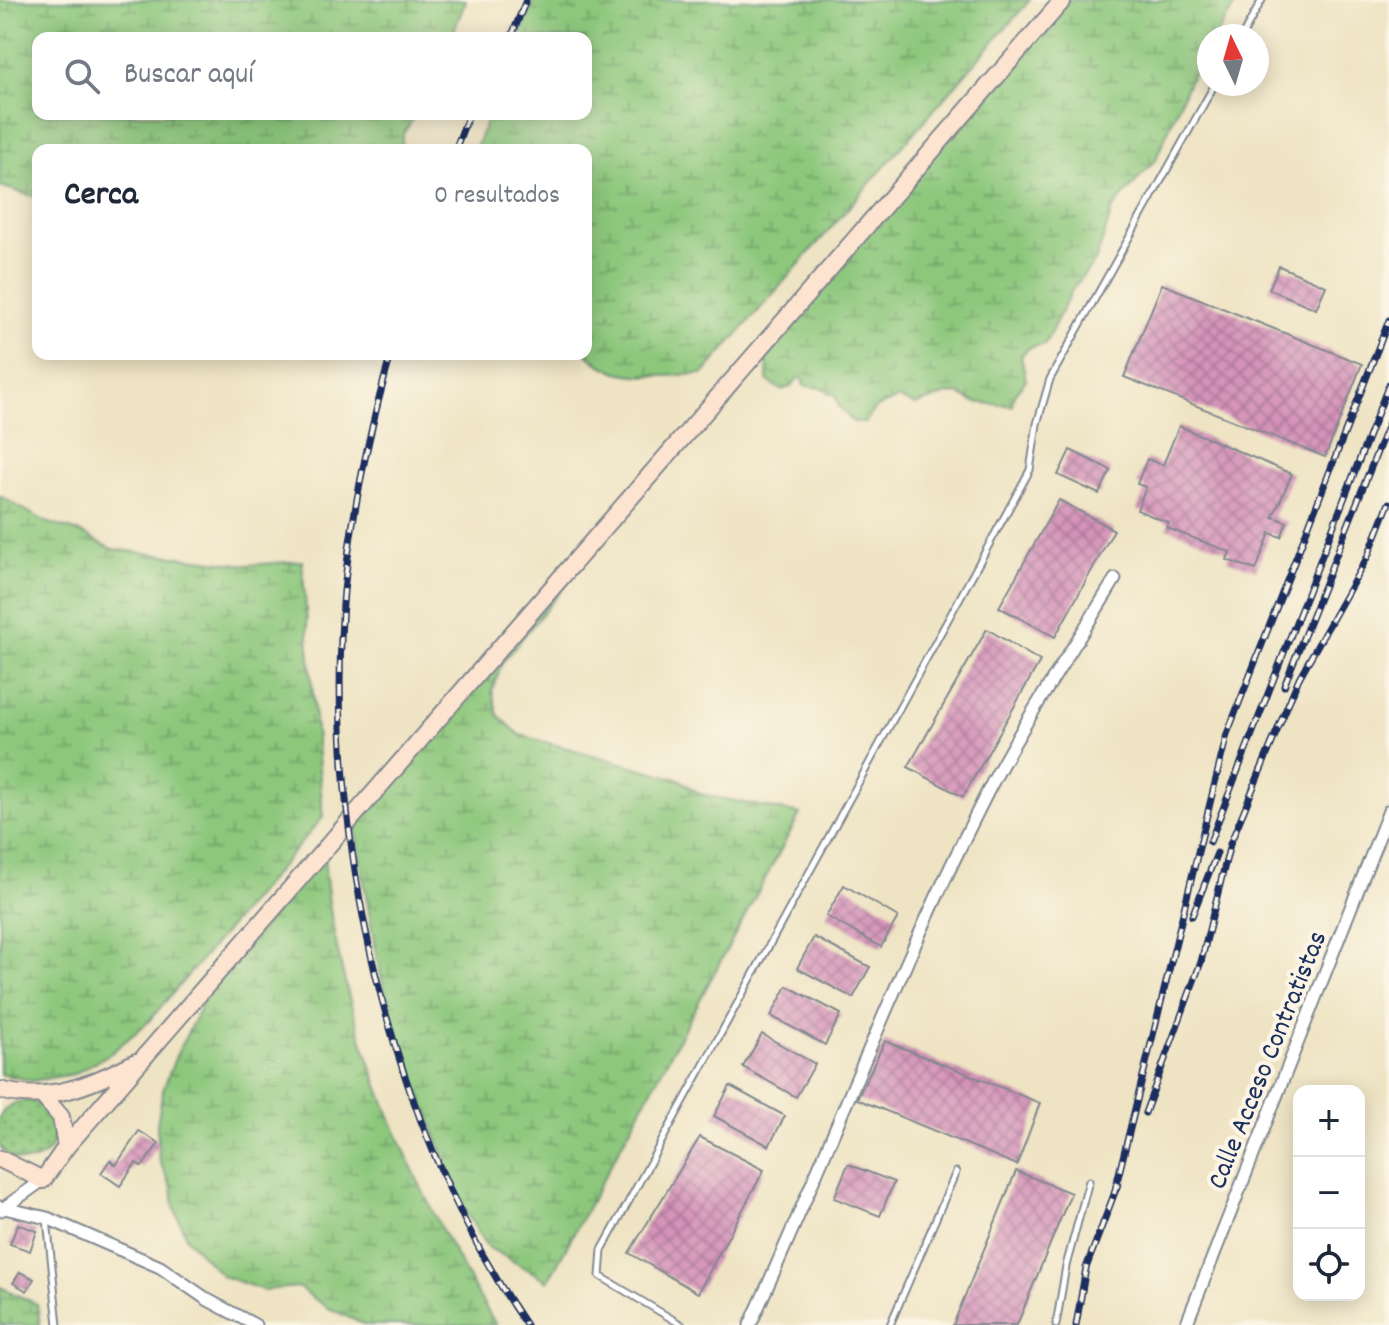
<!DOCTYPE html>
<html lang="es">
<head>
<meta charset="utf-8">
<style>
	body { margin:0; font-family:Dekko,sans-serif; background:#f2f2f3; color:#1f2937 }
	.controls { position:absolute; right:24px; bottom:24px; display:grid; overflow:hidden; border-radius:16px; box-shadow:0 4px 20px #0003 }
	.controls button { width:72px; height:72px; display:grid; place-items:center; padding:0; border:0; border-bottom:2px solid #e0e1e3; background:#fff; color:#1f2937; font:40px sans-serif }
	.compass { position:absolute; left:1197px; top:24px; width:72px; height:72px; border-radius:50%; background:#fff; box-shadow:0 4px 20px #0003; rotate:355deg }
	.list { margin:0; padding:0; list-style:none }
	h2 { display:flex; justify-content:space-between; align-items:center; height:104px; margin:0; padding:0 32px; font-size:34px }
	h2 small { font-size:26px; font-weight:400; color:#747a83 }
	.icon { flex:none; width:44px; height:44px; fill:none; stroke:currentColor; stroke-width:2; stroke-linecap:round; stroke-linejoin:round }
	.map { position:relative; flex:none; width:1389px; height:1325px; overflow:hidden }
	.search { position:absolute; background:#fff; box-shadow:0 4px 20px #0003; left:32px; top:32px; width:560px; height:88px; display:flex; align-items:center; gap:20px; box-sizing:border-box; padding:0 28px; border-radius:16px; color:#747a83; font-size:30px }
	.panel { position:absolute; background:#fff; box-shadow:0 4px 20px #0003; left:32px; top:144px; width:560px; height:216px; border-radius:16px }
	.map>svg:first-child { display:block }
</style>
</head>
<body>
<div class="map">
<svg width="1389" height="1325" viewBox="0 0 1389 1325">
	<defs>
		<pattern id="grass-dots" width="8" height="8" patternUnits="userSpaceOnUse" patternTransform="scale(2)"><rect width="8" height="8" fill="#8cc77c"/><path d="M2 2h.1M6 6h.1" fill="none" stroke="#72a269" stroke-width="1.8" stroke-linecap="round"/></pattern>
		<pattern id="wetland-marsh" width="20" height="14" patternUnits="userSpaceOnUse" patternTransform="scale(2)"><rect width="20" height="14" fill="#8cc77c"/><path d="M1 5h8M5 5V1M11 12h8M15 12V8" fill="none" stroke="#72a269"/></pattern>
		<pattern id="building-cross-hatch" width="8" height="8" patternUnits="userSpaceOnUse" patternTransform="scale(2)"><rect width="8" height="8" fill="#d593b9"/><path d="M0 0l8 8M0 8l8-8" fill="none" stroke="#ac789a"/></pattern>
	</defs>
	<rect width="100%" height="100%" fill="#fcf5e5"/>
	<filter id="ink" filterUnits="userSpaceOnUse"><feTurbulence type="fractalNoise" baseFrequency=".0125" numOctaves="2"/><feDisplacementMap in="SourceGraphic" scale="16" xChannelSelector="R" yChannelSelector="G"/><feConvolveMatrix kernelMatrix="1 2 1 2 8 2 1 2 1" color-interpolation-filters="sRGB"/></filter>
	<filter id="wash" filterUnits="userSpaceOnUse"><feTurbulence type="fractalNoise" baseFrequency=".006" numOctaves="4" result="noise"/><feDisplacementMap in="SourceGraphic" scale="32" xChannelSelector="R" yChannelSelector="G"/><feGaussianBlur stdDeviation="1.8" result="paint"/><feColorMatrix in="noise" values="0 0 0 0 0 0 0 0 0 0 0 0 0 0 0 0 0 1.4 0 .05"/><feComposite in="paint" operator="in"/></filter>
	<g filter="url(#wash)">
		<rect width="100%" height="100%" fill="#eee3c2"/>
		<path fill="url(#grass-dots)" stroke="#547b6d" stroke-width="2" d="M-4 1131a30 30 0 1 1 60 0a30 30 0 1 1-60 0Z"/>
		<path fill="url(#wetland-marsh)" stroke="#547b6d" stroke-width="2" d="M0,0H466L451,38H38V114H416L403,134L401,150H38V198L0,186Z
			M534,0H1030L703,374C664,375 614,384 586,353V150H475L489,114H586V38H519Z
			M1066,0H1238L1216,36H1209V49L1189,81L1156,159L1113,208L1096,260L1073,288L1045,344L1028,348L1021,356L1026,380L1014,394L1012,406L974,402L959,394H947L915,405L899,398L877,407L865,422H853L838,405L835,394H829L826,389L803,385V379L798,378L791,387L781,390L767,380V363L756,359Z
			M0,496L46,522L79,532L112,549L247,565L302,561L323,817L148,1022L111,1053L74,1074L32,1081L0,1074Z
			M599,544L502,663L492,691L498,715L520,735L679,779L700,794L800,814L548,1281L486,1246L462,1205L389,1010L376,955L354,821Z
			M324,855C334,1012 414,1192 496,1325H365L326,1307L298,1287L263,1290L222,1276L187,1239L174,1207L172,1188L159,1160L157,1124L163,1090L176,1056L207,994Z
			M0,1287L37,1304L40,1325H0Z"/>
		<g id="blocks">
			<path fill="url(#building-cross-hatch)" d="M1279,266L1326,286L1316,309L1269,289Z
				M1162,284L1362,364L1325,457L1124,377Z
				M1179,426L1292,474L1273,517L1287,522L1281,537L1270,533L1256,570L1227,560L1230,552L1167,528L1169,523L1137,510L1146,487L1137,484L1147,459L1163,465Z
				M1070,450L1111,470L1099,494L1058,475Z
				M1059,500L1114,530L1055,637L999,607Z
				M987,629L1040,661L963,797L908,767Z
				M844,885L898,917L881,947L826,916Z
				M814,937L870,967L853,998L797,968Z
				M787,986L841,1014L825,1045L771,1016Z
				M762,1034L815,1064L796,1097L743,1067Z
				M885,1041L1040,1103L1017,1165L857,1099Z
				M730,1086L785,1116L769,1146L714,1116Z
				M139,1131L159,1143L142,1167L136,1163L120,1186L101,1173L110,1160L116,1165Z
				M700,1137L764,1170L698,1293L629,1253Z
				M848,1164L894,1182L880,1216L834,1198Z
				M1016,1171L1071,1193L1017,1325H953Z
				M18,1224L37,1231L30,1251L10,1244Z
				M20,1272L34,1279L27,1291L13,1283Z"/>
		</g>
	</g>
	<g filter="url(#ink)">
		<use href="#blocks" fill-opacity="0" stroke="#848990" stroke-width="2"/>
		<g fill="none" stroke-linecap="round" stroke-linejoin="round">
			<g stroke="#848990" stroke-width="9">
				<path id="service" d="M1242,36L1262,0
					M47,1219L58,1325
					M682,1325L600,1276L602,1250L1030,470L1037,424L1050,379L1215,84
					M890,1325L956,1172
					M1056,1325L1066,1266L1089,1181"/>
			</g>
			<g stroke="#848990" stroke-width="15">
				<path id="minor" d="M0,1207L47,1218L160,1267L208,1300L255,1325
					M1,1210L43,1180
					M750,1325C829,1152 896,973 982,803C1020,726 1071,653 1115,579
					M1186,1325L1389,811"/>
			</g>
			<g stroke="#848990" stroke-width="20">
				<path id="secondary" d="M0,1090C49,1104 93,1084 136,1062
					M43,1096L61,1117L66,1147
					M0,1159L43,1180L66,1147L1063,0"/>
			</g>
			<use href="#service" stroke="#fff" stroke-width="5"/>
			<use href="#minor" stroke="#fff" stroke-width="11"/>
			<use href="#secondary" stroke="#fde4d0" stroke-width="16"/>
			<g stroke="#1b2f5e" stroke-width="7">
				<path id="rail" d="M511,38L526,0
					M455,150L469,114
					M391,354C369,432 352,511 344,591C323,834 388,1123 526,1325
					M1284,686L1389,422
					M1210,842L1389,384
					M1192,916L1217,853
					M1145,1113L1201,962L1230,844L1299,678L1368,556L1389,503
					M1114,1194L1227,734L1389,320
					M1076,1325L1086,1268L1118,1184"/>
			</g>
			<use href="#rail" stroke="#fcf5e5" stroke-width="4" stroke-dasharray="12" stroke-linecap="butt"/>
		</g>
	</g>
	<g text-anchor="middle" stroke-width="8" stroke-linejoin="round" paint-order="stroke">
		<g font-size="28" fill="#1b2f5e" stroke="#fcf5e5">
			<text transform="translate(1265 1059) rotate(-68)" y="10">Calle Acceso Contratistas</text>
		</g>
	</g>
</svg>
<div class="controls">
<button>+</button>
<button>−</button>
<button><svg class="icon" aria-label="locate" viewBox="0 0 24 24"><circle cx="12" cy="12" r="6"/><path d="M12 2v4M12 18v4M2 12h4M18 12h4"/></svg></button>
</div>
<svg class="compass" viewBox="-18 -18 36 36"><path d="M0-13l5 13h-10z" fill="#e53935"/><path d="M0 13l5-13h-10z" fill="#747a83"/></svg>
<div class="search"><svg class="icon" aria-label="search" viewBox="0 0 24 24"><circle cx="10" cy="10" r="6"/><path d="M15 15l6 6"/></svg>Buscar aquí</div>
<section class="panel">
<h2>Cerca<small>0 resultados</small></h2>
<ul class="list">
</ul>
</section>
</div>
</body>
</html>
